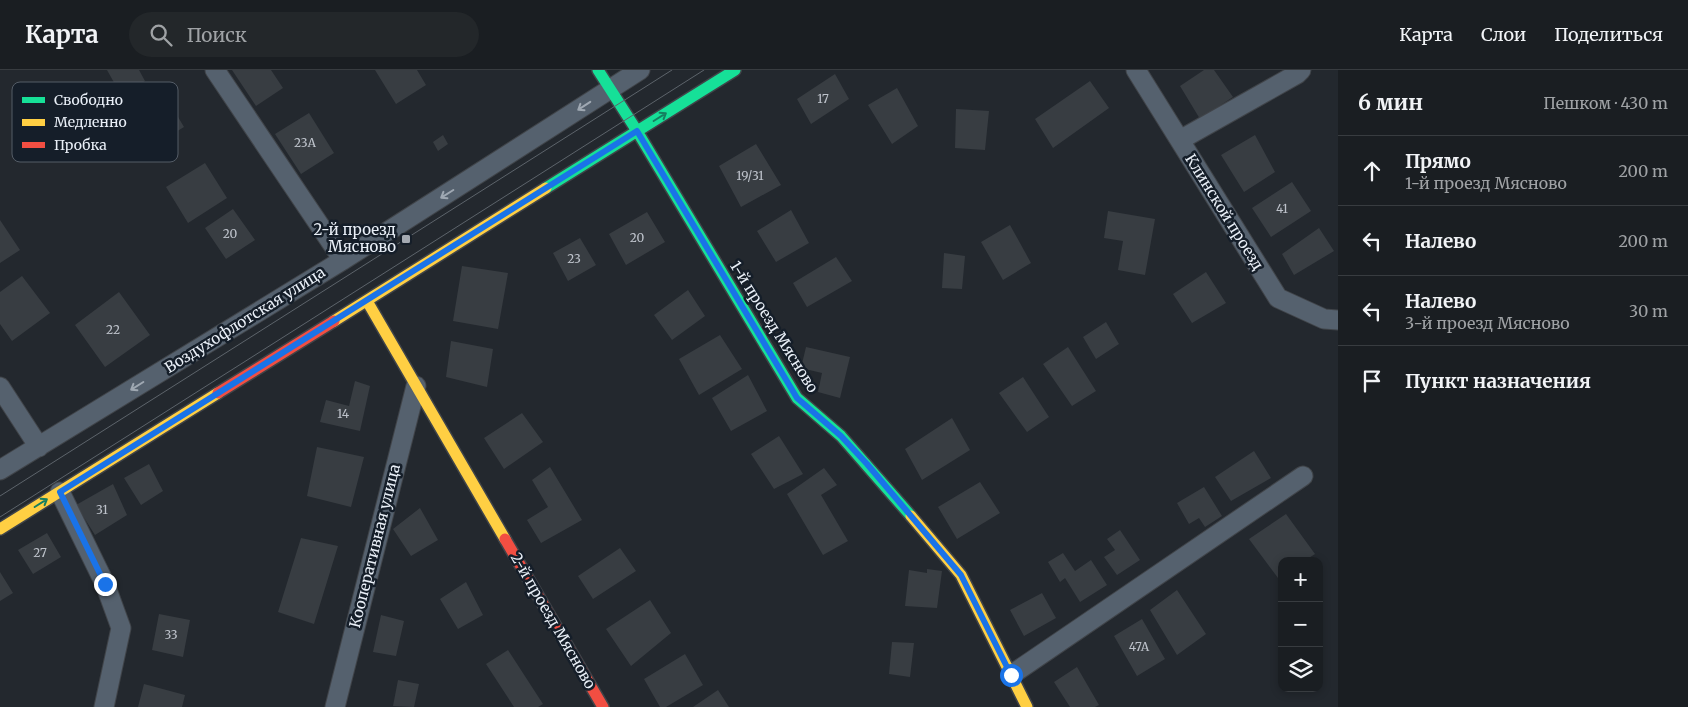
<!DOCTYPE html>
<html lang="ru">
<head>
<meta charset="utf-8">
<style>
	body { margin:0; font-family:Merriweather,serif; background:#23272a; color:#f1f3f6 }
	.controls { position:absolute; right:15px; bottom:15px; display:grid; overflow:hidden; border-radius:10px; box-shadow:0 2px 8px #0003 }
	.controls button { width:45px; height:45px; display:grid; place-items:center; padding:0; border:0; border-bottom:1px solid #383c40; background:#1a1e22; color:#f1f3f6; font:25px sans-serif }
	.stop { position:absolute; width:15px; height:15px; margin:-11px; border:4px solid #1a73e8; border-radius:50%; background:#fff }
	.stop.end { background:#1a73e8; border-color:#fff; box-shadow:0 1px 5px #0008 }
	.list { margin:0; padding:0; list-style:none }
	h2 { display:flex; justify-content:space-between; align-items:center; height:65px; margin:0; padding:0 20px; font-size:21px }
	h2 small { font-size:16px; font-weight:400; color:#9fa2a5 }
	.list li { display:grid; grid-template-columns:32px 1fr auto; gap:15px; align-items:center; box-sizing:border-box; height:70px; padding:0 20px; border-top:1px solid #383c40 }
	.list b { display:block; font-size:19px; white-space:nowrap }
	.list p { margin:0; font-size:16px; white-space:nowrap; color:#9fa2a5 }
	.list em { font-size:16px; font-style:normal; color:#9fa2a5 }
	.icon { flex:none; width:28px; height:28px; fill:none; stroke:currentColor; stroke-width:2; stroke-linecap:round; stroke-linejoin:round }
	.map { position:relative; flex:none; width:1338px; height:637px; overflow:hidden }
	header { display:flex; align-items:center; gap:30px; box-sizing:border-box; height:70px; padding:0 25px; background:#1a1e22; border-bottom:1px solid #383c40 }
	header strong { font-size:24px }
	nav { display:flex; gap:28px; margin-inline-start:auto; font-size:18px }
	.search { width:350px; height:45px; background:#23272a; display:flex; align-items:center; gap:12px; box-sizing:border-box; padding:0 18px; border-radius:28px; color:#9fa2a5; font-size:19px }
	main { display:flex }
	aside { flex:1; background:#1a1e22 }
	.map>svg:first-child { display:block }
</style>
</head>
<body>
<header>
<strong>Карта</strong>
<div class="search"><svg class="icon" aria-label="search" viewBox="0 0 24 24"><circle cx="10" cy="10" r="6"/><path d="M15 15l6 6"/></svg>Поиск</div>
<nav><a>Карта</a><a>Слои</a><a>Поделиться</a></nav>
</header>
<main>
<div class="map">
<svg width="1338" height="637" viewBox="0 0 1338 637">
	<rect width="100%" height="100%" fill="#23282e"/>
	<path fill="#383d42" d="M107,0H139L145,11L121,25Z
		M232,0H271L283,18L256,36Z
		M375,0H417L426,15L396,34Z
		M1204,0H1214L1233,27L1200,49L1180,16Z
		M835,4L849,29L811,54L797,29Z
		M1090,11L1109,38L1053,78L1035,49Z
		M897,18L918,56L892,74L868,35Z
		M165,25L184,57L146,80L127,49Z
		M956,39L989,41L985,80L955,78Z
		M309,43L334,83L301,104L275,64Z
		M443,65L448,74L438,81L433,72Z
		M1255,65L1275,102L1244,122L1221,85Z
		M756,74L781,115L741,137L719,96Z
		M205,93L227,128L188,153L166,117Z
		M1292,112L1311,141L1271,167L1252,138Z
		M233,139L255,170L226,189L205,158Z
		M791,140L809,173L776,192L757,161Z
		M1108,141L1155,149L1145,205L1118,200L1123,171L1104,168Z
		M647,142L665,172L626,195L609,164Z
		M0,150L20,180L0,193Z
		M1010,155L1031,193L1003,210L981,172Z
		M1319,158L1334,181L1294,205L1282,184Z
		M580,168L596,195L568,211L553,183Z
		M944,183L965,186L962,219L942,218Z
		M836,187L852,211L807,237L793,213Z
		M462,196L508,203L498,259L453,251Z
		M1206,202L1226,233L1192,253L1173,224Z
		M22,206L50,243L12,271L0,254V222Z
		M688,220L705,246L672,270L654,245Z
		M119,222L150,265L105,297L75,255Z
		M1106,252L1119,274L1096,289L1083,267Z
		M720,265L742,299L699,325L679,289Z
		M451,271L493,279L487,317L446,307Z
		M806,277L850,287L840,328L818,322L822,303L801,298Z
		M1068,277L1096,321L1072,336L1043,294Z
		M748,305L767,341L731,361L712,328Z
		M1023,307L1049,347L1027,362L999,323Z
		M355,311L370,316L360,361L320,352L326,330L349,336Z
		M522,343L543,372L504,399L484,368Z
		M952,348L970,380L922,410L905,379Z
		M779,366L803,404L774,419L751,384Z
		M317,377L364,387L351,437L307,426Z
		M1254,381L1271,408L1231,431L1215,407Z
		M149,394L163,421L141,435L124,408Z
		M550,397L582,450L541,473L527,450L548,437L532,410Z
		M824,398L837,415L821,425L848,471L823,485L787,424Z
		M980,412L1000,443L957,469L938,437Z
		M113,414L127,445L95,465L76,435Z
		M1204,417L1222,446L1205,457L1199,448L1189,454L1177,433Z
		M420,438L438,470L411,486L393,459Z
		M1286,444L1315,484L1304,491H1282V506L1278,508L1249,469Z
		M1120,460L1140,490L1117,505L1104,487L1115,480L1107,469Z
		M47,463L61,487L33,504L18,480Z
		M301,468L338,476L314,554L278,542Z
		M620,478L636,501L593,529L578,506Z
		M1063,483L1075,501L1091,490L1107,515L1080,532L1065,508L1060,512L1048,492Z
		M927,499L942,501L937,538L905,536L909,500L927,503Z
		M0,502L13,523L0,531Z
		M466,512L483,545L458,559L440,529Z
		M1177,520L1206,564L1177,585L1150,540Z
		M1042,523L1056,548L1024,566L1010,540Z
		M650,530L671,563L631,596L606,559Z
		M159,544L190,550L183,587L152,580Z
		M381,545L404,551L396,586L373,582Z
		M1142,549L1165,589L1137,606L1114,566Z
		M892,572L914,573L910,607L889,604Z
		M508,580L543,634L538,637H514L486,594Z
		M685,584L703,615L666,637H660L644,609Z
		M1077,597L1099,635L1095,637H1070L1054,612Z
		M398,610L419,614L414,637L393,636Z
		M144,614L185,625L182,637H138Z
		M718,620L729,637H693Z"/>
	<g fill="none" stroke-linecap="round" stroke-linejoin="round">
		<g stroke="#404449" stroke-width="21">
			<path id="street" d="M215,0L343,190
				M1136,0L1278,228L1324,249L1338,250
				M1180,70L1297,4L1301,0
				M0,317L39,377
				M0,400L343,190L640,0
				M60,422L105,514L121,558L104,637
				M1011,605L1303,406
				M335,637L416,316"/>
		</g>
		<g stroke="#404449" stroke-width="14">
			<path id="fast" d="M598,0L637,61L797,328L841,366L911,446
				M546,118L735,0"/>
		</g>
		<g stroke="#404449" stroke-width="14">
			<path id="slow" d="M367,231L505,469
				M334,251L546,118
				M911,446L961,505L1027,637
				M0,459L218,323"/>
		</g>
		<g stroke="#404449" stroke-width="14">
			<path id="jam" d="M218,323L334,251
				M505,469L603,637"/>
		</g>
		<use href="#street" stroke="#55616e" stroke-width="19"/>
		<use href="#fast" stroke="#16e098" stroke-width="11"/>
		<use href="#slow" stroke="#ffcf43" stroke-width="11"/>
		<use href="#jam" stroke="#f24e42" stroke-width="11"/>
		<path stroke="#5d646b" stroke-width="1" d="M0,426L672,0
			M0,447L704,0"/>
	</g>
	<defs><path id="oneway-shaft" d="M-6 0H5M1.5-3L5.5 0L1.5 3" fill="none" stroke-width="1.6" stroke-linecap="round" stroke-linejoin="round" transform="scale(1.25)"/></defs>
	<g stroke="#9fa8b2">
		<use href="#oneway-shaft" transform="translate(584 36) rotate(147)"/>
		<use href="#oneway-shaft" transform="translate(447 124) rotate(148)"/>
		<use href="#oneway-shaft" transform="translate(137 316) rotate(148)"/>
	</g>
	<g stroke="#167f60">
		<use href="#oneway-shaft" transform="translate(660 47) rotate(-32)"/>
		<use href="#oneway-shaft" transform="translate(41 433) rotate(-32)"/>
	</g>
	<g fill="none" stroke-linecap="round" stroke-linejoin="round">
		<path stroke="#1a73e8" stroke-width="6" d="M105,514L60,422L637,61L797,328L841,366L867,394L961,505L1011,605"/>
	</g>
	<rect fill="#a4a9b1" stroke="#151e29" stroke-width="2" x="401" y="164" width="10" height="10" rx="2.5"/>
	<g text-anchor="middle" stroke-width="5" stroke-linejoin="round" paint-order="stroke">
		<g font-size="12" fill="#bdc2ca">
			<text x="823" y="33">17</text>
			<text x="305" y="77">23А</text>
			<text x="750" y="110">19/31</text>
			<text x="1282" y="143">41</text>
			<text x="230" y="168">20</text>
			<text x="637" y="172">20</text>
			<text x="574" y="193">23</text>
			<text x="113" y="264">22</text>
			<text x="343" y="348">14</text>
			<text x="102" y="444">31</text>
			<text x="40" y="487">27</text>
			<text x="171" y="569">33</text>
			<text x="1139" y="581">47А</text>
		</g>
		<g font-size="15" fill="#e9eff7" stroke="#151e29">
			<text transform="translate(1224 142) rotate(58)" y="5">Клинской проезд</text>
			<text transform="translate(245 250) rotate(-32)" y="5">Воздухофлотская улица</text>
			<text transform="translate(774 257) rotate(58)" y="5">1-й проезд Мясново</text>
			<text transform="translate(375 476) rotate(-76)" y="5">Кооперативная улица</text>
			<text transform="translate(553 551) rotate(60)" y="5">2-й проезд Мясново</text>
		</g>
		<g font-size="15" fill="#e9eff7" stroke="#151e29" text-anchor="end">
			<text x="396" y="165">2-й проезд<tspan x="396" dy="17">Мясново</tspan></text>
		</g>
	</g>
	<rect x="12" y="12" width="166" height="80" rx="8" fill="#151e29" stroke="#555d67" stroke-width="1"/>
	<rect x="22" y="27" width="23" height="6" fill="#16e098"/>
	<rect x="22" y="49" width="23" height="7" fill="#ffcf43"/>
	<rect x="22" y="72" width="23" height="6" fill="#f24e42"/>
	<g font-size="14" fill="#e9eff7">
		<text x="54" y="35">Свободно</text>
		<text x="54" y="57">Медленно</text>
		<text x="54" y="80">Пробка</text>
	</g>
</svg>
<div class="controls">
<button>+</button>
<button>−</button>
<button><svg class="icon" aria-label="layers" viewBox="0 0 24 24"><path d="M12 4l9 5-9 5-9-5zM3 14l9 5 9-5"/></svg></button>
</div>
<div class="stop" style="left:1011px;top:605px"></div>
<div class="stop end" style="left:105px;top:514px"></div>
</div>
<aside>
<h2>6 мин<small>Пешком · 430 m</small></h2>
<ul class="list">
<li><svg class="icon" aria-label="ahead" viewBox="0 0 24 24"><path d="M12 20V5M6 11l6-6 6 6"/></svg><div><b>Прямо</b><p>1-й проезд Мясново</p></div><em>200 m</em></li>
<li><svg class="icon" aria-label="left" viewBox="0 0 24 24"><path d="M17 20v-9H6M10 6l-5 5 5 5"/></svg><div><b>Налево</b></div><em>200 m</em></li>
<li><svg class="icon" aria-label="left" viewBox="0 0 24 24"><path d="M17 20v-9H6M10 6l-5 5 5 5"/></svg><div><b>Налево</b><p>3-й проезд Мясново</p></div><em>30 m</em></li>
<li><svg class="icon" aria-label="arrive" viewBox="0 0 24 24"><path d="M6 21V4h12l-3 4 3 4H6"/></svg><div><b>Пункт назначения</b></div></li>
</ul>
</aside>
</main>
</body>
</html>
